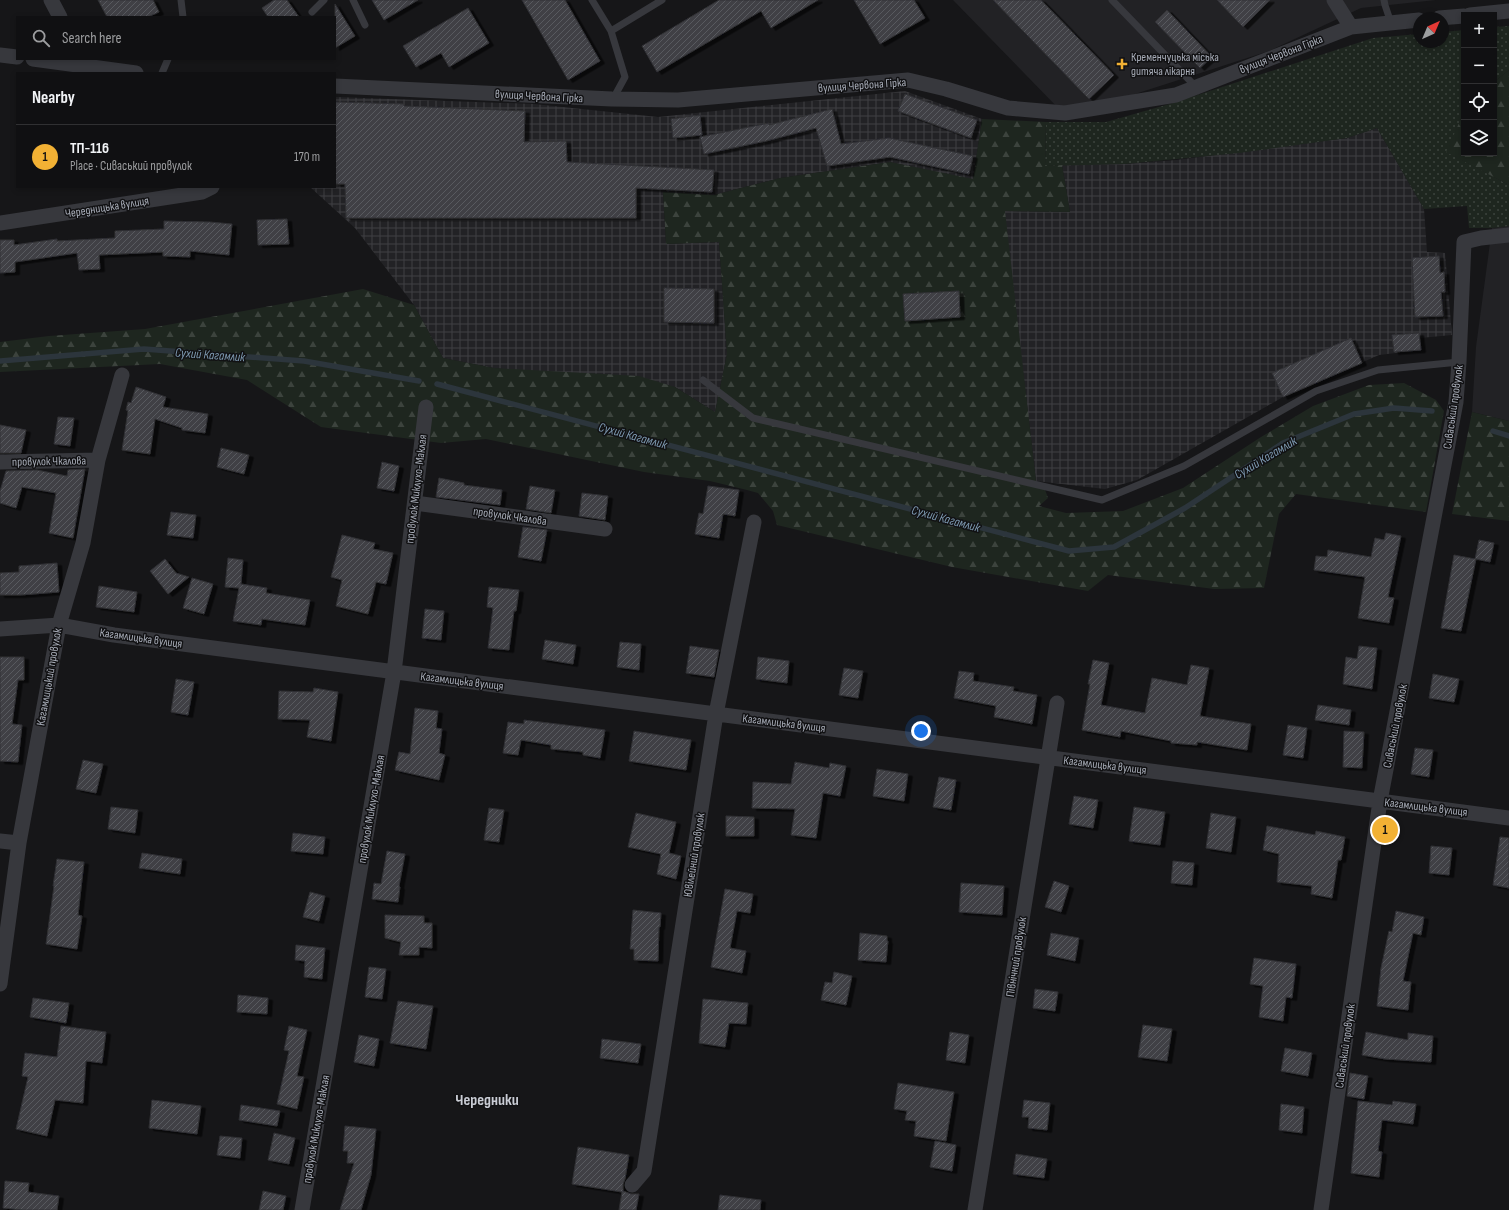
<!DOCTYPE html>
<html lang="en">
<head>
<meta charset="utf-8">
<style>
	body { margin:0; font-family:"Sofia Sans Condensed",sans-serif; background:#19191b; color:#f1f3f6 }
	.controls { position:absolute; right:12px; top:12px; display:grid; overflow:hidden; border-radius:0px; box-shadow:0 2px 6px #0003 }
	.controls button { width:36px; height:36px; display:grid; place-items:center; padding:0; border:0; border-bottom:1px solid #303032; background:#101012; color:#f1f3f6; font:20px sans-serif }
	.compass { position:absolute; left:1413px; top:12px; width:36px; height:36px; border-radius:50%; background:#101012; box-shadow:0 2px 6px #0003; rotate:44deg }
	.you { position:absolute; left:921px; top:731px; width:14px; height:14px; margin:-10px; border:3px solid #fff; border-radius:50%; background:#1a73e8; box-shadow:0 0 0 6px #1a73e833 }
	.badge { display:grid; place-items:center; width:26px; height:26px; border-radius:50%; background:#f2b134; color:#111; font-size:13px; font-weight:700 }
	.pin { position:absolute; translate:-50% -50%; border:2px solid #fff; box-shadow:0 1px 4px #0006 }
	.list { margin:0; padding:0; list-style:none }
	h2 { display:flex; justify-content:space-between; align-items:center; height:52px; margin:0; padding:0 16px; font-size:17px }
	h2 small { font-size:13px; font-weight:400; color:#9c9d9f }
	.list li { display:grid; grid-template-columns:26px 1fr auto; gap:12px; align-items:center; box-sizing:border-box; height:64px; padding:0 16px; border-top:1px solid #303032 }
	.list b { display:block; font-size:15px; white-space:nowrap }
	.list p { margin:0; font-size:13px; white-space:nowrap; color:#9c9d9f }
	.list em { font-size:13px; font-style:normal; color:#9c9d9f }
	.icon { flex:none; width:22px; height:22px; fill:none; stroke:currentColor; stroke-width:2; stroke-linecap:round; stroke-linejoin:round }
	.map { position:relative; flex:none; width:1509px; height:1210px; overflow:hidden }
	.search { position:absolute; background:#101012; box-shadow:0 2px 6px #0003; left:16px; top:16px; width:320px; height:44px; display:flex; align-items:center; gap:10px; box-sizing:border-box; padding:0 14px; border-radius:0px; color:#9c9d9f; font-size:15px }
	.panel { position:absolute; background:#101012; box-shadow:0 2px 6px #0003; left:16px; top:72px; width:320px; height:116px; border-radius:0px }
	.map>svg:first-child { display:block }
</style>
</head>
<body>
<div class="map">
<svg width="1509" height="1210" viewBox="0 0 1509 1210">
	<defs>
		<pattern id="industrial-grid" width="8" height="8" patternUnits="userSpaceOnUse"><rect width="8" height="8" fill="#222225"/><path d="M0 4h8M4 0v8" fill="none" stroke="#3f3f43"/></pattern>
		<pattern id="grass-dots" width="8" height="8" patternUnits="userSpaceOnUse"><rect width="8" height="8" fill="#1e261f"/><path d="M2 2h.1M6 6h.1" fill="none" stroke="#3c433d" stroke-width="1.8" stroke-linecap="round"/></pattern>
		<pattern id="forest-firs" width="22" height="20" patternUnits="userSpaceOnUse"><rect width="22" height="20" fill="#1e261f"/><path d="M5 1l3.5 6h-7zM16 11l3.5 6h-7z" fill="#3c433d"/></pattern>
		<pattern id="building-hatch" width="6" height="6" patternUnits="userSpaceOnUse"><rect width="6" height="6" fill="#404145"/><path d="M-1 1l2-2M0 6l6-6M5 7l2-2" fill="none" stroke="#595a5e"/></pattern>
		<filter id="shadow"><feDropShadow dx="4.5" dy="2.5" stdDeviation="0" flood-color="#0009"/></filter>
	</defs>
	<rect width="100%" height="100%" fill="#161618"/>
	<path fill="#222225" d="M953,0H1436L1361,8L1269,51L1107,103L1060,110Z
		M1509,226V421L1472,412L1476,347L1492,228Z"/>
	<path fill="url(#industrial-grid)" d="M905,91L982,119L973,180L890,162L780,178L714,195L663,192L666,244L719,242L727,354L715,412L675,387L494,368L443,358L414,305L355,228L310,187H335V97L534,104L658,117Z
		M1377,128L1424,209L1427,252L1445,253L1452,335L1420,338L1421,350L1379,355L1283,397L1137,480L1105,489L1036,481L1004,211L1070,212L1062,165L1125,164L1176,160L1347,138Z"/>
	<path fill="url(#grass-dots)" d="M1509,26V70L1494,82V27Z
		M1464,30V112L1447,152L1509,185V226L1492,228H1469L1467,206L1424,209L1377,128L1347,138L1239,153L1125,164L1045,166L1046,122H1106L1173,103L1373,38L1419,34V42H1443V32Z"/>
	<path fill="url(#forest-firs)" d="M1509,70V185L1446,152L1464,112V153H1494V82Z
		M982,119L1046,122L1045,166L1062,165L1070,212L1005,211L1036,481L1044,487L1048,498L1039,506L1066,513L1123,511L1183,488L1261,437L1313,406L1369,385L1404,383L1436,400L1444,411L1426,512L1296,494L1279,514L1264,588L1214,589L1108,575L1088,591L952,567L777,525L773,511L758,493L747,490L710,481L644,472L486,439L441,443L321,427L247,380L160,364L0,372V342L49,336L145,329L363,289L414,305L443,358L494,368L639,376L675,387L715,412L727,354L719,242L666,244L663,192L714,195L780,178L890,162L973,179Z
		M1472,412L1509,421V521L1452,514Z"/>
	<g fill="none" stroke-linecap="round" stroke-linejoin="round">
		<path stroke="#2c353c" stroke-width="5.5" d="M0,361L144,349L304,361L419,381
			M437,384L1069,551L1114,547L1185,508L1283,443L1354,414L1394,408L1432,411
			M1493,431L1509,436"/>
	</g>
	<path fill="url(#building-hatch)" stroke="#303034" filter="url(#shadow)" d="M98,0H153L159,12L148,17H107Z
		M274,0H287L299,17H268L262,8Z
		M372,0H418L384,20Z
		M522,0H565L600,61L568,80Z
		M719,0H818L771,28L761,11L657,72L642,46Z
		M854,0H914L925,18L880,44Z
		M993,0H1041L1114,75L1089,99Z
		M1217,0H1270L1243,27Z
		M335,4L355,36L335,48Z
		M468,8L489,43L449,67L441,53L416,67L403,46Z
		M1167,10L1212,57L1200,68L1155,22Z
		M905,94L977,120L971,138L898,111Z
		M335,102L404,104V106L525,111L524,142L566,141L567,162L714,170L712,192L636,188V218H346L345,184H335Z
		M832,109L841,144L889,138L973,156L969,174L890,157L827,166L816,128L766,141L704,154L700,137L769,123V125Z
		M700,115L702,135L673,138L671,119Z
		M287,219L289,244L258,245L257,220Z
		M164,221L210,222L232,224L229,255L190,251V257L163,256V252L99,255L100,269L79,270L77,253L15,262V272L0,273V240H14V245L57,239V241L115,238V231L164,229Z
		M1439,256L1440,273L1444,272L1445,292H1441L1443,316L1415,317L1412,258Z
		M664,288L714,289V323L664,322Z
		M959,291L960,317L905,321L903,294Z
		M1419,333L1421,350L1394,352L1392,335Z
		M1351,338L1362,363L1283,397L1272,373Z
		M136,387L166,397L163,407L208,414L205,433L182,430V428L155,419L150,454L122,450L128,411L126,410L128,402L131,403Z
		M58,417L74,418L70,446L54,444Z
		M0,425L26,430L21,453H0Z
		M221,448L249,455L244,474L217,467Z
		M382,462L399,466L394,491L377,488Z
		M85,469L73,538L49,533L56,493L22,487L16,508L0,503V491L6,471L37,470L67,476L68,470Z
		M439,478L464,483V485L502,490L500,505L436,497Z
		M530,486L555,490L551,513L526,509Z
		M708,486L739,490L735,516L723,514L719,538L695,534L699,513L703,514Z
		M582,493L608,496L605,520L579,516Z
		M171,512L196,515L193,538L167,535Z
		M523,527L547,530L541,561L518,557Z
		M1386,533L1401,536L1388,597L1394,598L1389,623L1358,618L1365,577L1314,570L1316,556L1327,557L1328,550L1371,557L1375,538L1384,540Z
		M342,535L375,543L373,549L393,553L386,584L376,582L368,614L336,606L342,580L331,577Z
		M1479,540L1494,543L1490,562L1476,559L1461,631L1441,628L1454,555L1475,559Z
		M228,558L243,560L241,584L267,588L266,593L310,600L305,625L262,619L261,625L233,621L239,588L225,587Z
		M165,559L176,573L189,577L168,594L150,571Z
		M57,563L59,592L21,595H0V573L19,572V566Z
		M192,578L213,584L204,614L183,608Z
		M99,586L137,592L134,612L96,607Z
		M489,587L519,590L516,611H514L509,650L488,648L493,608L487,607Z
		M425,609L444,611L441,640L422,638Z
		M545,640L576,645L573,664L542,659Z
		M620,642L641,644L639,670L617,667Z
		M690,646L719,650L714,677L686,673Z
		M1359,646L1377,648L1372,689L1343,684L1346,657L1357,659Z
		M0,657H24V680H18L12,724L22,725L18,762L0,761Z
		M758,657L789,661L787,683L756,679Z
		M1093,660L1109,663L1101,705L1145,713L1152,678L1187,685L1191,665L1209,668L1200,716L1251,724L1247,750L1197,742V745L1171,743V741L1121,731L1120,737L1082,730L1090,684H1088Z
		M844,668L863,671L858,698L839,695Z
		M959,671L974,673L973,681L1014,687L1013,691L1037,695L1032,724L994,717L996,706L954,698Z
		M1433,674L1459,679L1454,702L1429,698Z
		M176,679L194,682L188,715L171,712Z
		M314,688L338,692L331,741L307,737L310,720L278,719L279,691L313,692Z
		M1318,705L1351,710L1349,725L1315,720Z
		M415,708L438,711L436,728L442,729L439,753L445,755L439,780L395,770L399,752L410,754Z
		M524,720L582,727L605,730L600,758L583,755V752L551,749V745L521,740L518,755L503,753L508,722L524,724Z
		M1288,725L1307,728L1303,758L1283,755Z
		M634,731L691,740L686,770L629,761Z
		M1344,731L1364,732L1362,768L1343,767Z
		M1415,748L1433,750L1429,777L1411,774Z
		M83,760L103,764L96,793L76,789Z
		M795,762L829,768L830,763L846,766L840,796L823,793L816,838L791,835L795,809L752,808L753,782L791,784Z
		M877,769L908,774L904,801L873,796Z
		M939,777L956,780L951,810L933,807Z
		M1074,796L1098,800L1093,828L1069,824Z
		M111,807L138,810L135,833L108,829Z
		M1134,807L1165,812L1160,845L1129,841Z
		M489,808L504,810L499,842L484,840Z
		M636,813L676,822L669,853L681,856L676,879L657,874L661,854L628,847Z
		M1211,813L1236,817L1231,852L1206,848Z
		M726,816L754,817V836H726Z
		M1267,826L1315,835L1316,831L1345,837L1341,860H1338L1332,898L1311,894L1312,886L1277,882L1279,854L1263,850Z
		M293,833L325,837L323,854L291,851Z
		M1500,837L1509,838V888L1493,885Z
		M1431,846L1452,848L1449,875L1429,873Z
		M387,851L405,854L399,886L400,887L398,902L372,899L374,883L381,884Z
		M142,853L182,859L180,874L139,868Z
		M57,859L84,862L78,915L82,916L77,949L46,944L54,886H53Z
		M1173,861L1194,863L1192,885L1171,883Z
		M1054,881L1069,886L1061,912L1045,907Z
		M961,883L1004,886L1002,915L959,912Z
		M725,889L753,894L750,913L737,911L730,948L746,951L742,973L711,967Z
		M310,892L325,896L319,921L303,917Z
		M633,910L661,913L660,927H659L658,961L634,960V949H630Z
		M1396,911L1424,917L1421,935L1413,933L1403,981L1411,982L1408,1010L1377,1006L1381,968L1389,931L1392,932Z
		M385,915L424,916V923H432V948L419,947V955H399L401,942L385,938Z
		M860,933L887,936V941H888L886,962L858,960Z
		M1051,933L1079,938L1075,961L1047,955Z
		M296,945L325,948L322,979L304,977L305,961L295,960Z
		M1254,958L1296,964L1292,998L1286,997L1283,1021L1259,1017L1263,986L1250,984Z
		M369,967L386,969L382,999L365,997Z
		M834,972L852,976L846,1005L821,1000L825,982L832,983Z
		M1035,989L1058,992L1055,1011L1033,1008Z
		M238,995L268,998L267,1014L237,1012Z
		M33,998L69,1003L66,1023L30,1017Z
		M703,999L748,1003L746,1024L729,1023L725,1047L699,1043Z
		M398,1001L433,1006L426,1049L390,1043Z
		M1143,1025L1172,1029L1167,1061L1138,1057Z
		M61,1026L106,1032L102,1063L86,1061L83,1103L55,1100L47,1136L16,1129L28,1077L22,1076L25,1053L57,1057Z
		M289,1026L307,1030L297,1076L304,1077L297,1109L277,1104L289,1051L284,1050Z
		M950,1032L969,1035L965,1063L946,1060Z
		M1366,1032L1408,1040V1033L1433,1036L1431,1062L1385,1059L1362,1055Z
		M359,1035L379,1039L374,1066L354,1062Z
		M602,1039L641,1044L638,1063L600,1058Z
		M1285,1048L1312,1053L1308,1076L1281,1071Z
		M1350,1073L1368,1076L1364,1099L1347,1096Z
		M898,1083L954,1092L946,1141L914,1136L916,1121L905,1120L907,1111L894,1109Z
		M152,1100L201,1106L197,1134L149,1128Z
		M1024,1100L1050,1103L1047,1130L1028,1128L1029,1117H1022Z
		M1358,1101L1392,1105L1393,1101L1416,1104L1413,1124L1382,1120L1378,1151L1382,1152L1379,1177L1351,1173Z
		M1281,1104L1304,1107L1302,1133L1279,1130Z
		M241,1105L280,1111L277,1126L239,1120Z
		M345,1126L376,1129L371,1175L361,1210H340L354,1163H347L348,1151H343Z
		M274,1133L295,1138L289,1164L268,1160Z
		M220,1136L242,1138L240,1158L217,1155Z
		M935,1141L956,1145L952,1171L930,1167Z
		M578,1147L629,1155L625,1179L623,1184V1191L631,1194H639L636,1210H619L622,1192L572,1184Z
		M1016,1154L1047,1159L1044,1178L1013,1174Z
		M5,1181L29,1183L28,1192L59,1196L57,1210H23L3,1208Z
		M263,1191L286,1196L283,1210H259Z
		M720,1195L761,1200L760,1210H718Z"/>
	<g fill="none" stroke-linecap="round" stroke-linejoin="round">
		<path stroke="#37383d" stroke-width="7" d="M181,0L183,17
			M353,0L365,25
			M592,0L611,31L662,0
			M1112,0L1196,87
			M1384,0L1385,5L1391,23
			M312,12L324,0
			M611,31L625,77L613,99
			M162,73L168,59
			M703,380L753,418L1102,500L1184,466L1316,391L1378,370L1459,362"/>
		<path stroke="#37383d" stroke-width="15" d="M51,0L60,17
			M1334,0L1351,27
			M1470,15L1509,11
			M1439,18L1464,16
			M0,55L17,57
			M33,59L136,73
			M335,86L612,99L678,100L908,80L946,89L1008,108L1065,113L1176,95L1351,27L1419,20
			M0,223L202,192L212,187
			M0,462L98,460
			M415,503L605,529
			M0,629L59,625L114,635L1509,818
			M0,841L19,843
			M0,984L19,843L59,625L83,543L98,460L122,375
			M632,1185L644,1171L716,714L754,522
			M302,1210L394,672L426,407
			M975,1210L1057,703
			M1321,1210L1380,801L1456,402L1459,362L1464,242L1481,238L1509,235"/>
	</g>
	<path fill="#f2b134" stroke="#111113" stroke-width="1.5" d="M1120 58h4v4h4v4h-4v4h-4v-4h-4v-4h4z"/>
	<g text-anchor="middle" stroke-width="3" stroke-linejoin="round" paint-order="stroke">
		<g font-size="12" fill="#a8adb8" stroke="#111113">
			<text transform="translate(1281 54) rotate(-21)" y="4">вулиця Червона Гірка</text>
			<text transform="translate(862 85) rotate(-4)" y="4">вулиця Червона Гірка</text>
			<text transform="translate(539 96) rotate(3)" y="4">вулиця Червона Гірка</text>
			<text transform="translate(107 207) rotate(-9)" y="4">Чередницька вулиця</text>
			<text transform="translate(1453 407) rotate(-82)" y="4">Сиваський провулок</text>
			<text transform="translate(49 461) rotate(-1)" y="4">провулок Чкалова</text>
			<text transform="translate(416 489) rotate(-83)" y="4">провулок Миклухо-Маклая</text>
			<text transform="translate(510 516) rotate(8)" y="4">провулок Чкалова</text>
			<text transform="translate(141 638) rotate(8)" y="4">Кагамлицька вулиця</text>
			<text transform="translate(49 677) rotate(-80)" y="4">Кагамлицький провулок</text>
			<text transform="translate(462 681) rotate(7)" y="4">Кагамлицька вулиця</text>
			<text transform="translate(784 723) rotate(7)" y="4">Кагамлицька вулиця</text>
			<text transform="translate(1395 726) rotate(-79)" y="4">Сиваський провулок</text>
			<text transform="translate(1105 765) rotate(7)" y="4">Кагамлицька вулиця</text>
			<text transform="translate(1426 807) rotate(7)" y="4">Кагамлицька вулиця</text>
			<text transform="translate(371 809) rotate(-80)" y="4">провулок Миклухо-Маклая</text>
			<text transform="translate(694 855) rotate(-81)" y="4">Ювілейний провулок</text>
			<text transform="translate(1016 957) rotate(-81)" y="4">Північний провулок</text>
			<text transform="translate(1345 1046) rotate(-82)" y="4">Сиваський провулок</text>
			<text transform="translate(316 1129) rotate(-80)" y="4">провулок Миклухо-Маклая</text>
		</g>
		<g font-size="12" fill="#a8adb8" stroke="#111113" text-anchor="start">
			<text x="1131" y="61">Кременчуцька міська<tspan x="1131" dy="14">дитяча лікарня</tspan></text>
		</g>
		<g font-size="13" font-style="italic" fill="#7f9bb3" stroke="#111113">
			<text transform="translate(210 354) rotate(4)" y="5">Сухий Кагамлик</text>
			<text transform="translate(633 435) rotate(15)" y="5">Сухий Кагамлик</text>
			<text transform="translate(1265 457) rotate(-31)" y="5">Сухий Кагамлик</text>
			<text transform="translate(946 518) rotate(15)" y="5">Сухий Кагамлик</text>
		</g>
		<g font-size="16" font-weight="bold" fill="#c9ccd4" stroke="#111113">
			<text x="487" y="1105">Чередники</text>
		</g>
	</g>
</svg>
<div class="controls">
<button>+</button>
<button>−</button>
<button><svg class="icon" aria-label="locate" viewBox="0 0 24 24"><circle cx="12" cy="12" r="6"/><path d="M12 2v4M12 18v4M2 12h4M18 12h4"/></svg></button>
<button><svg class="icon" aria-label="layers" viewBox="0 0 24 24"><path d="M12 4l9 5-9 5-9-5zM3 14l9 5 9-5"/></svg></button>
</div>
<svg class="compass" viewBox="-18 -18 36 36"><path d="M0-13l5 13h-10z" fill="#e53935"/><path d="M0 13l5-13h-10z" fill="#9c9d9f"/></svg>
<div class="you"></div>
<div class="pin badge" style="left:1385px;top:830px">1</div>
<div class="search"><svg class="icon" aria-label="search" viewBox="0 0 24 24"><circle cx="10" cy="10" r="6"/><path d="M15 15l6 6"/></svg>Search here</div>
<section class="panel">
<h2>Nearby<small></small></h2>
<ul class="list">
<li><span class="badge">1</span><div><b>ТП-116</b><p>Place · Сиваський провулок</p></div><em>170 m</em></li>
</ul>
</section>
</div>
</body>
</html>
